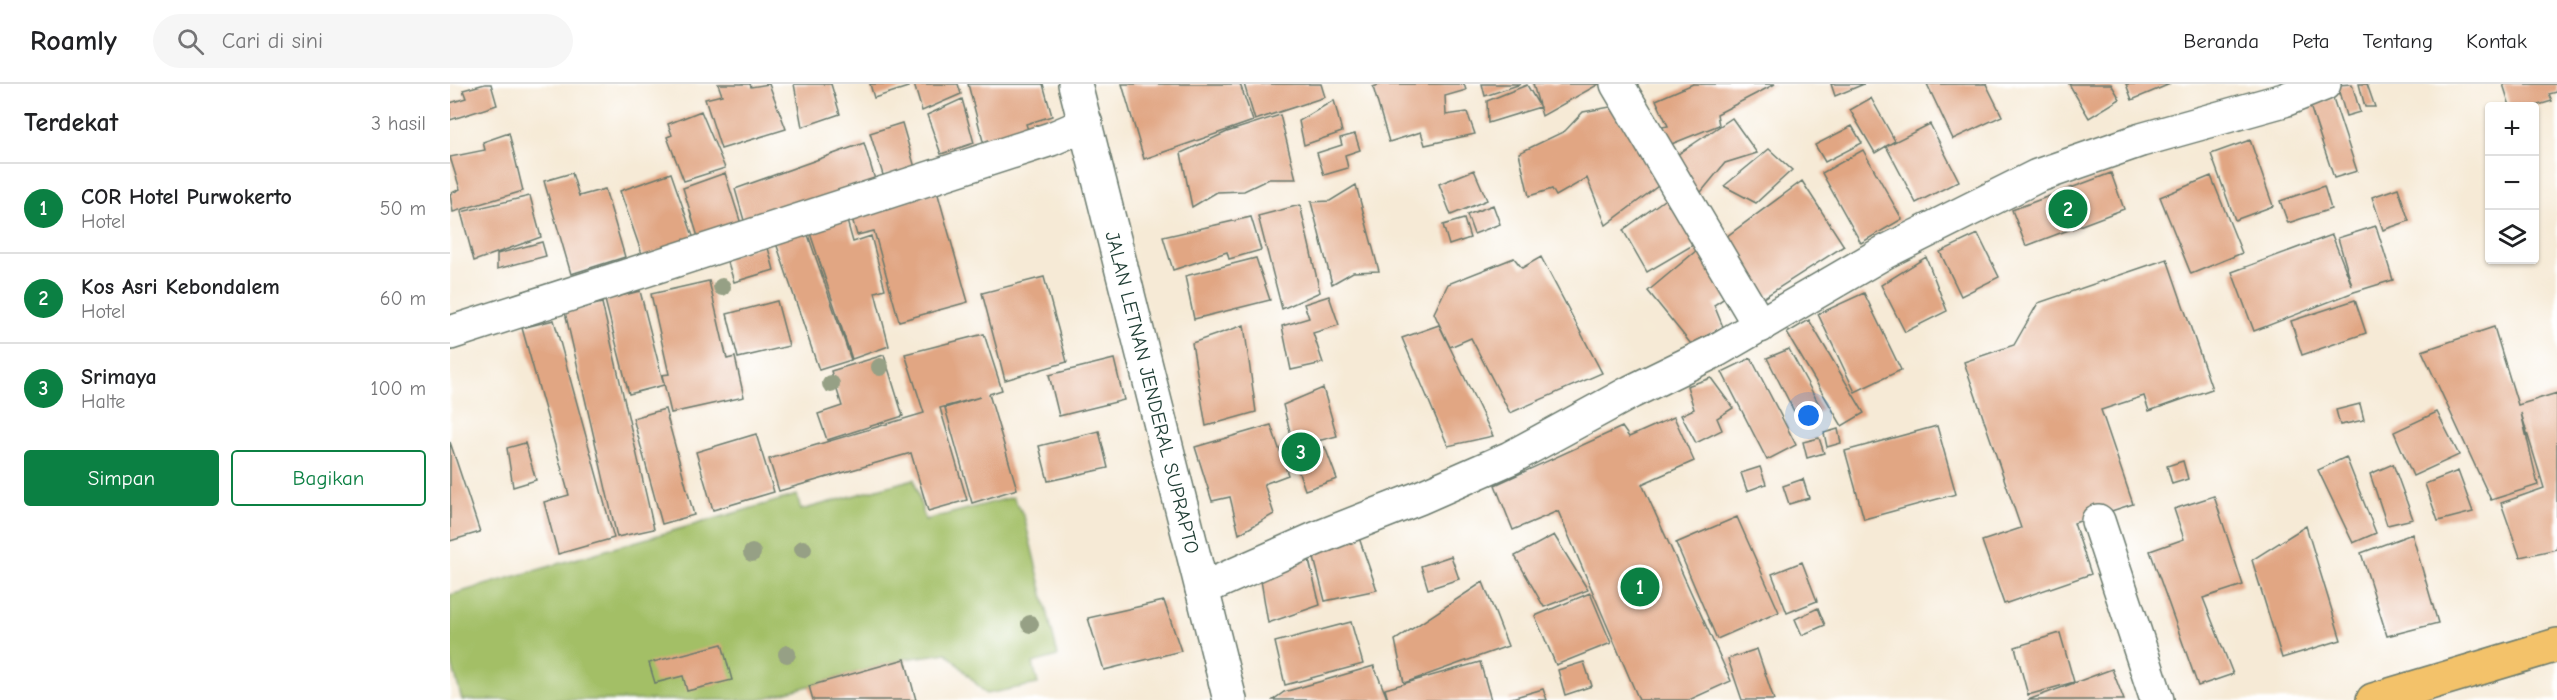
<!DOCTYPE html>
<html lang="id">
<head>
<meta charset="utf-8">
<style>
	body { margin:0; font-family:"Comic Neue",sans-serif; background:#f6f6f6; color:#202124 }
	.controls { position:absolute; right:18px; top:18px; display:grid; overflow:hidden; border-radius:6px; box-shadow:0 2px 4px #0004 }
	.controls button { width:54px; height:54px; display:grid; place-items:center; padding:0; border:0; border-bottom:2px solid #e0e0e0; background:#fff; color:#202124; font:30px sans-serif }
	.you { position:absolute; left:1359px; top:332px; width:21px; height:21px; margin:-15px; border:4px solid #fff; border-radius:50%; background:#1a73e8; box-shadow:0 0 0 9px #1a73e833 }
	.badge { display:grid; place-items:center; width:39px; height:39px; border-radius:50%; background:#0b8043; color:#fff; font-size:20px; font-weight:700 }
	.pin { position:absolute; translate:-50% -50%; border:3px solid #fff; box-shadow:0 2px 6px #0006 }
	.list { margin:0; padding:0; list-style:none }
	h2 { display:flex; justify-content:space-between; align-items:center; height:78px; margin:0; padding:0 24px; font-size:26px }
	h2 small { font-size:20px; font-weight:400; color:#757577 }
	.list li { display:grid; grid-template-columns:39px 1fr auto; gap:18px; align-items:center; box-sizing:border-box; height:90px; padding:0 24px; border-top:2px solid #e0e0e0 }
	.list b { display:block; font-size:22px; white-space:nowrap }
	.list p { margin:0; font-size:20px; white-space:nowrap; color:#757577 }
	.list em { font-size:20px; font-style:normal; color:#757577 }
	.actions { display:flex; gap:12px; padding:18px 24px }
	.actions a { flex:1; padding:14px 0; border:2px solid #0b8043; border-radius:6px; text-align:center; font-size:21px; color:#0b8043 }
	.actions .main { background:#0b8043; color:#fff }
	.icon { flex:none; width:33px; height:33px; fill:none; stroke:currentColor; stroke-width:2; stroke-linecap:round; stroke-linejoin:round }
	.map { position:relative; flex:none; width:2107px; height:616px; overflow:hidden }
	header { display:flex; align-items:center; gap:36px; box-sizing:border-box; height:84px; padding:0 30px; background:#fff; border-bottom:2px solid #e0e0e0 }
	header strong { font-size:28px }
	nav { display:flex; gap:33px; margin-inline-start:auto; font-size:21px }
	.search { width:420px; height:54px; background:#f6f6f6; display:flex; align-items:center; gap:15px; box-sizing:border-box; padding:0 21px; border-radius:33px; color:#757577; font-size:22px }
	main { display:flex }
	aside { flex:1; background:#fff }
	.map>svg:first-child { display:block }
</style>
</head>
<body>
<header>
<strong>Roamly</strong>
<div class="search"><svg class="icon" aria-label="search" viewBox="0 0 24 24"><circle cx="10" cy="10" r="6"/><path d="M15 15l6 6"/></svg>Cari di sini</div>
<nav><a>Beranda</a><a>Peta</a><a>Tentang</a><a>Kontak</a></nav>
</header>
<main>
<aside>
<h2>Terdekat<small>3 hasil</small></h2>
<ul class="list">
<li><span class="badge">1</span><div><b>COR Hotel Purwokerto</b><p>Hotel</p></div><em>50 m</em></li>
<li><span class="badge">2</span><div><b>Kos Asri Kebondalem</b><p>Hotel</p></div><em>60 m</em></li>
<li><span class="badge">3</span><div><b>Srimaya</b><p>Halte</p></div><em>100 m</em></li>
</ul>
<div class="actions"><a class="main">Simpan</a><a>Bagikan</a></div>
</aside>
<div class="map">
<svg width="2107" height="616" viewBox="0 0 2107 616">
	<rect width="100%" height="100%" fill="#fff"/>
	<filter id="ink" filterUnits="userSpaceOnUse"><feTurbulence type="fractalNoise" baseFrequency=".0167" numOctaves="2"/><feDisplacementMap in="SourceGraphic" scale="12" xChannelSelector="R" yChannelSelector="G"/><feConvolveMatrix kernelMatrix="1 2 1 2 8 2 1 2 1" color-interpolation-filters="sRGB"/></filter>
	<filter id="wash" filterUnits="userSpaceOnUse"><feTurbulence type="fractalNoise" baseFrequency=".008" numOctaves="4" result="noise"/><feDisplacementMap in="SourceGraphic" scale="24" xChannelSelector="R" yChannelSelector="G"/><feGaussianBlur stdDeviation="1.35" result="paint"/><feColorMatrix in="noise" values="0 0 0 0 0 0 0 0 0 0 0 0 0 0 0 0 0 1.4 0 .05"/><feComposite in="paint" operator="in"/></filter>
	<g filter="url(#wash)">
		<rect width="100%" height="100%" fill="#f6ead6"/>
		<path fill="#a3bf66" stroke="#617e4d" stroke-width="1.5" d="M464,395L475,436L563,413L574,432L608,572L583,579L588,600L536,610L497,569L455,575L309,616H12L0,573V511L347,411L351,426Z"/>
		<g id="blocks">
			<path fill="#e1a683" d="M35,0H41L47,21L0,36V19L16,14L13,6Z
				M268,0H300L301,3L319,0L336,45L271,65L255,15L272,11Z
				M344,0H381L390,30L352,43Z
				M420,0H457L458,3L424,14Z
				M464,0H508L511,10L472,27Z
				M518,0H593L602,32L576,40L579,49L534,61Z
				M672,0H790L803,37L694,75Z
				M794,0H871L875,13L805,36Z
				M932,0H1014L1016,6L995,12L996,31L1017,28L1025,50L975,61L971,48L939,58L923,3Z
				M1032,0H1071L1035,12Z
				M1083,0H1149L1092,32Z
				M1243,0H1325L1267,30L1269,41L1214,63L1207,44L1218,42L1206,16Z
				M1381,0H1414L1385,12Z
				M1477,0H1536L1552,32L1503,55Z
				M1619,0H1661L1670,15L1639,34Z
				M1676,0H1720L1682,16Z
				M1902,0L1910,28L1896,32L1887,1Z
				M1909,0H1917L1925,23H1915Z
				M2053,0H2107V8L2099,10L2102,17L2085,22H2060Z
				M1077,1L1090,23L1038,39L1037,17Z
				M1421,14L1445,57L1425,69L1400,26Z
				M1883,14L1907,87L1884,94L1860,22Z
				M512,15L524,59L491,70L477,31Z
				M884,16L892,48L854,61L849,37Z
				M1160,23L1187,58L1208,102L1156,141L1137,94L1106,112L1102,105L1079,112L1069,69L1115,47L1133,28Z
				M251,27L275,84L234,97L217,53L222,51L218,40Z
				M830,31L846,95H819L794,107L767,108L742,123L731,69L777,48Z
				M1282,34L1307,69L1275,79L1243,118L1221,75Z
				M452,39L466,87L433,91L420,49Z
				M1480,40L1509,97L1466,119L1436,62Z
				M1402,42L1412,59L1375,78L1365,61Z
				M59,49L73,107L3,128L0,110L10,105L0,73L35,66L33,58Z
				M905,50L910,66L895,71L898,84L874,91L867,69L892,61L890,54Z
				M1800,56L1823,122L1785,136L1761,70Z
				M414,59L426,99L295,140L285,105Z
				M1319,65L1342,86L1306,119L1274,102Z
				M1413,66L1452,135L1411,159L1372,89Z
				M1024,86L1037,116L1001,131L989,100Z
				M122,89L129,112L155,105L175,173L121,190L94,97Z
				M221,89L244,155L193,173L170,107Z
				M275,89L291,140L248,153L233,104Z
				M1661,89L1674,125L1576,162L1562,126Z
				M1761,92L1792,169L1741,190L1710,113Z
				M1352,97L1394,162L1310,216L1265,161Z
				M906,101L929,187L903,188L882,200L861,118L880,117Z
				M1874,102L1881,125L1838,139L1830,117Z
				M1948,104L1959,137L1933,146L1922,113Z
				M487,107L518,218L449,237L424,147L407,151L401,131Z
				M1225,108L1255,154L1197,188L1173,146Z
				M80,112L91,153L24,177L11,128Z
				M850,121L870,208L832,225L808,132Z
				M1043,121L1050,140L1024,150L1017,131Z
				M396,133L403,158L421,152L435,205L425,208L439,262L402,275L358,143Z
				M801,133L811,166L779,175L777,168L723,186L713,153Z
				M1014,135L1020,154L999,161L993,141Z
				M1926,142L1943,196L1904,208L1804,247L1782,188L1882,151L1902,202L1888,154Z
				M356,145L401,276L369,286L325,156Z
				M1528,150L1549,193L1511,212L1490,168Z
				M92,158L96,172L47,185V170Z
				M317,160L324,186L284,198L276,172Z
				M1253,161L1284,208L1264,221L1273,243L1241,260L1198,207Z
				M1091,173L1152,289L1060,329L1021,254L1000,263L984,229L998,200L1064,174L1072,184Z
				M1476,173L1497,227L1455,248L1431,201Z
				M806,174L820,216L744,235L735,192Z
				M1717,175L1762,305L1699,327L1694,312L1651,326L1683,420L1624,439L1641,490L1554,520L1532,457L1571,444L1514,278L1564,261L1588,219Z
				M594,193L617,278L555,296L532,209Z
				M259,197L277,275L285,273L294,313L221,329L212,291L219,290L201,210Z
				M190,207L214,301L179,310L155,216Z
				M1414,209L1451,286L1405,308L1368,230Z
				M879,212L889,241L863,249L873,279L841,286L832,242L859,234L854,220Z
				M1905,216L1916,249L1852,271L1841,237Z
				M327,217L339,262L288,274L277,230Z
				M152,219L204,445L167,453L115,228Z
				M104,236L164,454L108,470L94,418L119,411L72,244Z
				M1359,236L1414,329L1392,342L1337,249Z
				M794,241L806,328L756,342L742,259Z
				M989,241L1043,352L998,362L952,254Z
				M2044,243L2068,321L2107,309V465L2070,473L2051,419L2094,404L2071,329L2088,401L2041,416L1972,267Z
				M534,250L552,306L539,310L567,405L522,419L495,324L530,313L490,324L517,416L478,427L461,369L329,407L319,375L474,329L455,270Z
				M1339,265L1372,326L1349,337L1317,274Z
				M434,271L453,332L377,356L368,330L392,322L381,287Z
				M1301,274L1346,361L1317,376L1272,288Z
				M664,275L674,316L609,332L599,291Z
				M1261,294L1283,324L1267,334L1272,346L1246,359L1231,331L1244,325L1237,302Z
				M873,304L887,352L844,363L833,321Z
				M1910,320L1914,336L1890,341L1886,326Z
				M215,325L244,431L212,440L183,334Z
				M1987,328L2009,371L1963,392L1944,348Z
				M1224,333L1244,377L1192,400L1281,597L1239,616H1189L1108,427L1063,446L1045,401L1172,343L1179,353Z
				M821,341L838,391L814,400L824,430L789,450L780,413L762,417L745,363Z
				M1487,342L1506,410L1414,435L1395,367Z
				M1388,345L1391,359L1377,363L1374,349Z
				M649,347L658,384L598,397L589,362Z
				M306,350L324,408L263,426L246,368Z
				M1369,354L1374,369L1357,374L1353,358Z
				M0,358L30,448L0,457Z
				M75,359L86,396L63,403L57,364Z
				M875,363L887,395L855,406L844,374Z
				M1896,373L1926,449L1903,459L1868,386Z
				M1733,377L1738,395L1722,400L1717,382Z
				M1943,380L1963,435L1937,441L1920,390Z
				M1310,383L1316,400L1297,407L1291,389Z
				M2008,387L2023,428L1988,437L1975,400Z
				M1353,395L1359,414L1339,420L1333,402Z
				M1764,412L1793,501L1753,514L1783,590L1748,602L1700,467L1734,455L1724,425Z
				M1287,433L1329,528L1267,555L1226,459Z
				M1856,442L1891,556L1832,574L1802,476Z
				M906,445L927,506L875,517L861,462Z
				M1962,450L1988,539L1937,552L1911,469Z
				M1104,451L1138,506L1094,523L1065,472Z
				M856,464L870,521L818,539L809,484Z
				M1001,472L1009,495L978,505L971,482Z
				M1352,478L1367,517L1337,529L1322,490Z
				M1033,498L1058,562L954,599L945,556Z
				M1140,509L1161,559L1106,581L1085,532Z
				M714,517L731,567L654,586L638,534Z
				M1368,524L1375,541L1352,551L1345,535Z
				M901,538L913,580L835,601L825,558Z
				M1610,549L1624,598L1578,611L1565,563Z
				M272,560L282,596L237,607L233,592L205,599L199,579Z
				M1307,565L1324,616H1292L1278,575Z
				M455,575L466,616H363L359,602Z
				M1030,578L1041,616H938L935,605Z
				M1134,578L1142,602L1115,611L1108,586Z
				M924,582L937,614L930,616H823L834,608Z
				M1662,585L1674,616H1578Z
				M1093,605L1097,616H1058V615Z"/>
		</g>
	</g>
	<g filter="url(#ink)">
		<use href="#blocks" fill-opacity="0" stroke="#6a7a6d" stroke-width="1.5"/>
		<g fill="none" stroke-linecap="round" stroke-linejoin="round">
			<g stroke="#6a7a6d" stroke-width="36">
				<g id="minor">
					<path id="s1" d="M625,0L780,616"/>
					<path d="M1167,0L1310,242"/>
					<path d="M0,249L601,55L636,40"/>
					<path d="M1648,437L1707,616"/>
					<path d="M752,505L865,455L969,414L1060,374L1181,308L1267,266L1435,168L1587,92L1691,56L1834,16L1874,0"/>
				</g>
			</g>
			<g stroke="#6a7a6d" stroke-width="36">
				<path id="major" d="M1923,616L2107,561"/>
			</g>
			<use href="#minor" stroke="#fff" stroke-width="33"/>
			<use href="#major" stroke="#f3c26a" stroke-width="33"/>
		</g>
		<g fill="#96a085">
			<circle cx="272" cy="203" r="9"/>
			<circle cx="430" cy="283" r="9"/>
			<circle cx="381" cy="300" r="9"/>
			<circle cx="353" cy="465" r="9"/>
			<circle cx="302" cy="469" r="9"/>
			<circle cx="580" cy="540" r="9"/>
			<circle cx="337" cy="570" r="9"/>
		</g>
	</g>
	<g text-anchor="middle" stroke-width="5" stroke-linejoin="round" paint-order="stroke">
		<g font-size="20" fill="#1f3d34" stroke="#fff">
			<text dy="7" stroke="none"><textPath href="#s1" startOffset="318">JALAN LETNAN JENDERAL SUPRAPTO</textPath></text>
		</g>
	</g>
</svg>
<div class="controls">
<button>+</button>
<button>−</button>
<button><svg class="icon" aria-label="layers" viewBox="0 0 24 24"><path d="M12 4l9 5-9 5-9-5zM3 14l9 5 9-5"/></svg></button>
</div>
<div class="you"></div>
<div class="pin badge" style="left:1190px;top:503px">1</div>
<div class="pin badge" style="left:1618px;top:125px">2</div>
<div class="pin badge" style="left:851px;top:368px">3</div>
</div>
</main>
</body>
</html>
